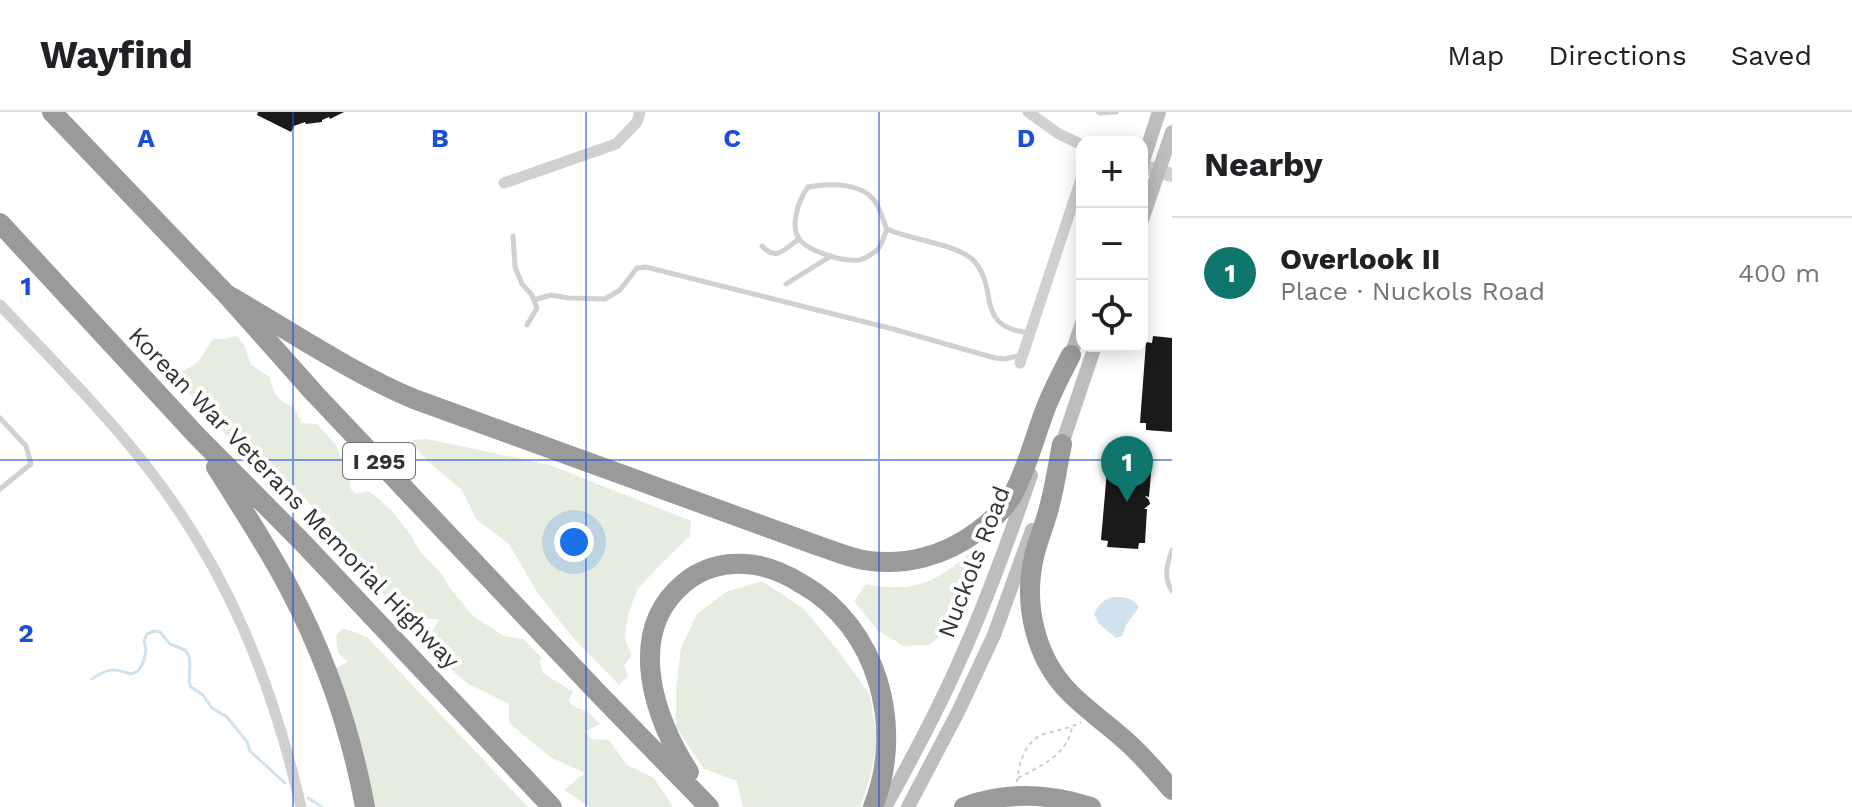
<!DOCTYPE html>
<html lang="en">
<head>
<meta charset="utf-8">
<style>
	body { margin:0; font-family:"Work Sans",sans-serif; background:#f2f2f2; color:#202124 }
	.controls { position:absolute; right:24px; top:24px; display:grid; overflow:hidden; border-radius:16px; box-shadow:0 4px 20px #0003 }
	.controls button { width:72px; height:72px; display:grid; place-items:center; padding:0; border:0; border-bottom:2px solid #e0e0e0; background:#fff; color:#202124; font:40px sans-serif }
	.you { position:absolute; left:574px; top:430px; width:28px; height:28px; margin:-20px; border:6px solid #fff; border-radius:50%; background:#1a73e8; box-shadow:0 0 0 12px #1a73e833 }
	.badge { display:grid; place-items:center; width:52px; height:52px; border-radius:50%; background:#0f766e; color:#fff; font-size:26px; font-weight:700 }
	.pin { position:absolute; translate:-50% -66px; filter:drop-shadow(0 2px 4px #0008) }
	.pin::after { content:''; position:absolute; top:42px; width:28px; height:24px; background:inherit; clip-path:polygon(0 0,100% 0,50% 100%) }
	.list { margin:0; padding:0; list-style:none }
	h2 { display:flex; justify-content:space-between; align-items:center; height:104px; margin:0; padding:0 32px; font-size:34px }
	h2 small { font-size:26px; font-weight:400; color:#757577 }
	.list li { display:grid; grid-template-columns:52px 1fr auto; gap:24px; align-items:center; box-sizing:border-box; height:112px; padding:0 32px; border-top:2px solid #e0e0e0 }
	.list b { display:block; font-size:30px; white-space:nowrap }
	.list p { margin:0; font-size:26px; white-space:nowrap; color:#757577 }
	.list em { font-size:26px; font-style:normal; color:#757577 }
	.icon { flex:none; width:44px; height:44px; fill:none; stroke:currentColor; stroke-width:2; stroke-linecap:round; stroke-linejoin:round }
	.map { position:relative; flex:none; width:1172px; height:695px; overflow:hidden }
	header { display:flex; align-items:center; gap:48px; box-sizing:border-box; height:112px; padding:0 40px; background:#fff; border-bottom:2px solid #e0e0e0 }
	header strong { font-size:38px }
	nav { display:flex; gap:44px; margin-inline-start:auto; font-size:28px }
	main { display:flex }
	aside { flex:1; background:#fff }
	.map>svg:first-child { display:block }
</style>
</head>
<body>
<header>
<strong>Wayfind</strong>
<nav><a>Map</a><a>Directions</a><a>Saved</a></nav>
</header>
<main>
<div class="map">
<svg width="1172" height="695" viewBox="0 0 1172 695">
	<rect width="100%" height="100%" fill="#fff"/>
	<path fill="#e6ecdf" d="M237,224L244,233L251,253L270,265C273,282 278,289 294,295L302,311L317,312L336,333L350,366L351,378L356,382L369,379L390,397L410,422L421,441L441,461L450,476L473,504L504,524L523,527L543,547L539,548L543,561L573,580L569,587L571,593L588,600L600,612L586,619L591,627L609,628L627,653L654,666L673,695H590L564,678L585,661L550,645L509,611V592L467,571L442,550L428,527L439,507H419L397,487L373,479L355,446L330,414L296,377L224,321L214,297L185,279L179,262L198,250L213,227H224Z
		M427,327L550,353L691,409L690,424L657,456L637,478L628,503L625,527L632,544L624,553L628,564L619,573L568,520L535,477L509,432L476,407L462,378L431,352L412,332L413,328Z
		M976,435L984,441L954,513L929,533L904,534L877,518L854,489L866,472C917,482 939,469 976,435Z
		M762,469L804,497L839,540L870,583L877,628L871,662L860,695H743L737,669L704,657L676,615V577L681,536L697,502L726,480Z
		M342,516L367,525L528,695H370L336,556L348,550L338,540L336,524Z"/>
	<path fill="#cfe2ee" d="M1113,485C1124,485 1133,485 1139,495L1126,513L1122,524L1116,526L1099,512L1094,502C1099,492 1103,488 1113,485Z"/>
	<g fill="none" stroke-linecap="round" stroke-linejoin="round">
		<path stroke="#cfe2ee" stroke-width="3" d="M92,567C108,556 113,556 131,562L138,559L144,549L146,538L144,529L147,522L154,519L160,520L170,532L185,538L189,544L190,552L189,570L191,575L203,583L212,596L227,605L247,630L250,639L285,671
			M308,686L322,695"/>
	</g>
	<path fill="#1a1a1a" d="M258,0H344L330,7L329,5L322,8V10L306,12L305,10L294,14L291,20L257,3Z
		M1153,224L1172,226V320L1146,318V311H1140L1146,230L1152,231Z
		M1114,341L1145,344V350H1152L1149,385L1145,384L1149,388L1150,392L1144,397H1147L1145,431H1139L1138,437L1107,435L1108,429L1101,428L1108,347H1114Z"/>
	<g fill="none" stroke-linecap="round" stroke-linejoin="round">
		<path stroke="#cdcdcd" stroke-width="2" stroke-dasharray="4 4" stroke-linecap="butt" d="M1018,666C1041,653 1066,645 1072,615
			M1017,670C1019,652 1024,629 1044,622C1057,618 1069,617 1081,610"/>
		<path stroke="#d0d0d0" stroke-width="5" d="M1098,0L1100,1L1116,0
			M887,117C884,124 882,134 876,139C872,142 864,147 859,148C844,150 810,140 800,128C789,115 799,87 808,75C829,71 863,70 876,91C881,99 883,109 887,117C910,128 958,132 974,149C1000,178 973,215 1030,221
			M513,124L515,155L522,172L532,183L537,196L527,213
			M762,134C777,150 784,137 799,127
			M786,172L831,144
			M534,188L551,183L569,186L605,187L620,178L637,156L646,155L893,217L995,246L1005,247L1022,243
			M0,306L26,334L31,352L0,377
			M1172,438C1167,453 1163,465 1172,479"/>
		<path stroke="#d0d0d0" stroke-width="11" d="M1028,0L1059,22L1082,33
			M504,71L616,32L637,10L640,0
			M0,193C51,247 105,300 151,360C229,462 272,570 301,695
			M1020,251L1082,64"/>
		<path stroke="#d0d0d0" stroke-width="14" d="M1142,54L1172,63"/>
		<path stroke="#bdbdbd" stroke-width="14" d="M1142,52L1159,0
			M1142,108L1172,20
			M1069,249L1082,211
			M1060,338L1095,234
			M885,695C913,645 940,594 963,541C989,483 1010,424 1031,363
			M908,695L958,600L994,523L1032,418"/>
		<path stroke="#9a9a9a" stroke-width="20" d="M52,0L226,182L315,282L597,580L709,695
			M0,111L197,324L304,432L552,695
			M226,182C289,218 348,259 414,287L816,433C831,438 847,445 863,448C904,455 945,444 978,419C990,410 1004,397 1012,384C1027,357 1034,327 1045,298C1052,279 1062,261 1071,243
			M1062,332C1058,352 1055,373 1050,392C1046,410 1038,427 1034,445C1023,492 1035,546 1070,581C1087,598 1108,613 1126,629C1143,644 1157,661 1172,678
			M216,355C241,395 267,434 289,476C325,544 351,619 365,695
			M689,660C654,607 625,521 683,472C700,457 723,450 745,452C766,453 785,461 802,472C878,515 905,615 873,695
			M964,695C1007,679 1048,681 1091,695"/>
	</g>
	<path fill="none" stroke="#1d4ed8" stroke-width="2" stroke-opacity="0.55" d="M293,0V695M586,0V695M879,0V695M0,348H1172"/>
	<g text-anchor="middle" stroke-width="8" stroke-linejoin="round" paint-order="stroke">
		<rect fill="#fff" stroke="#707070" stroke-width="2" x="343" y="331" width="72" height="36" rx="6"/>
		<g font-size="22" font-weight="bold" fill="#333">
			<text x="379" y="357">I 295</text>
		</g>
		<g font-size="24" fill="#333" stroke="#fff">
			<text transform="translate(294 386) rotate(46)" y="8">Korean War Veterans Memorial Highway</text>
			<text transform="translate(974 450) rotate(-69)" y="8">Nuckols Road</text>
		</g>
	</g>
	<g font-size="26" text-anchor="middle" font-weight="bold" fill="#1d4ed8" stroke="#fff" stroke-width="8" stroke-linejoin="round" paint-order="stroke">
		<text x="146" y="35">A</text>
		<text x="440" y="35">B</text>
		<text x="732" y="35">C</text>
		<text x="1026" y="35">D</text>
		<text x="26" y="183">1</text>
		<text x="26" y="530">2</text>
	</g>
</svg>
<div class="controls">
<button>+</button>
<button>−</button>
<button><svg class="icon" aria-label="locate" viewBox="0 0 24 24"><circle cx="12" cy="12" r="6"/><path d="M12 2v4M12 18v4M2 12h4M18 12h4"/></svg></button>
</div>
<div class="you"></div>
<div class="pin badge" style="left:1127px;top:390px">1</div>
</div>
<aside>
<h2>Nearby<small></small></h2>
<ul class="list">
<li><span class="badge">1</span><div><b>Overlook II</b><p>Place · Nuckols Road</p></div><em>400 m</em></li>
</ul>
</aside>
</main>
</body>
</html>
